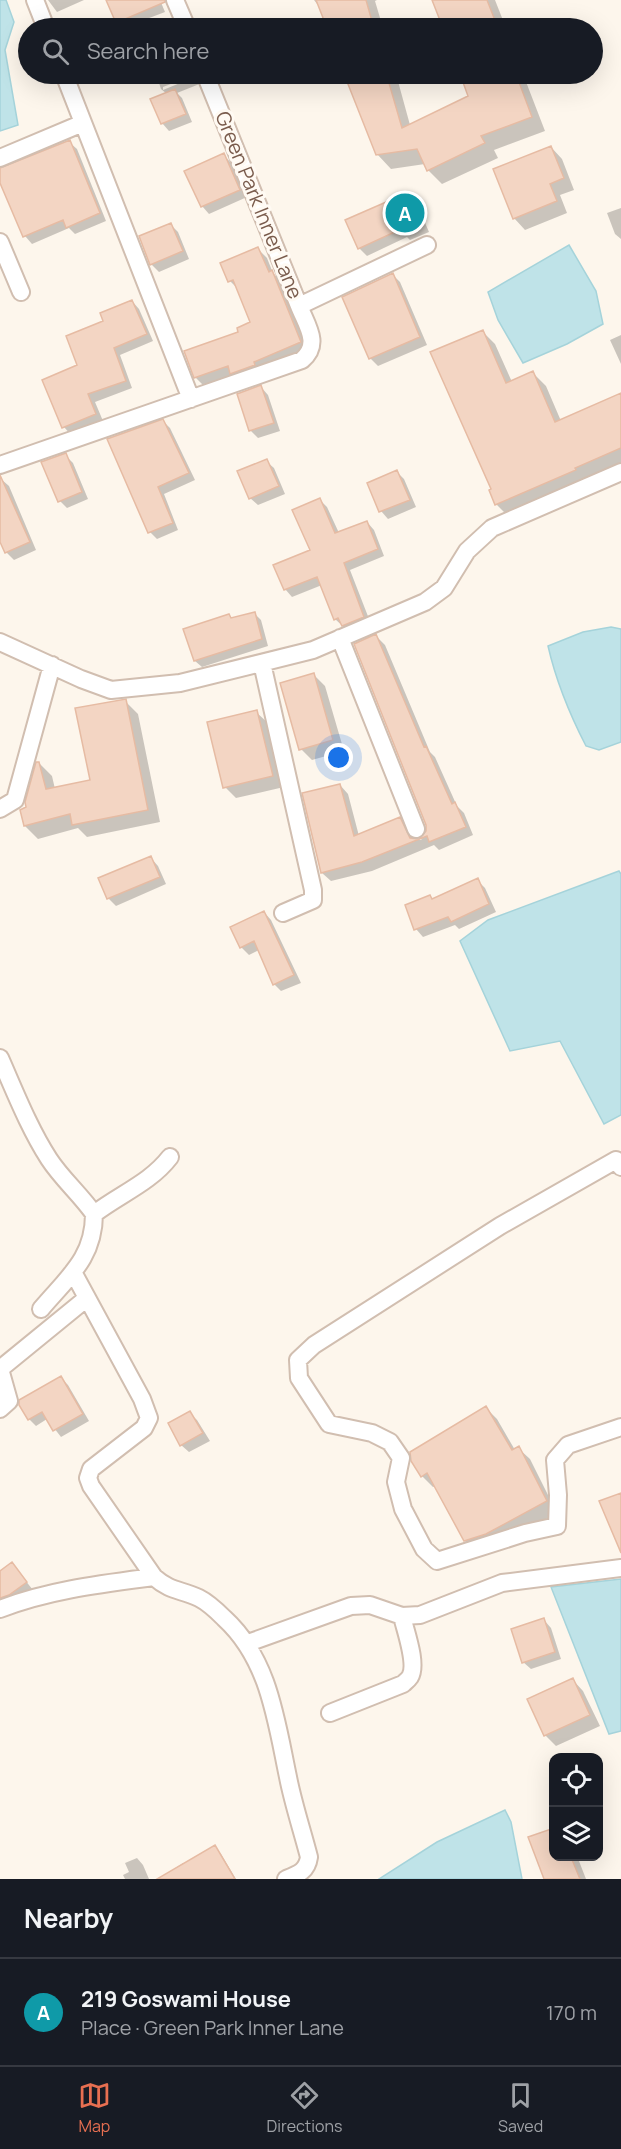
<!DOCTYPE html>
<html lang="en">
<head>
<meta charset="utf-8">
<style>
	body { margin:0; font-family:Manrope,sans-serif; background:#20242c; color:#f1f3f6 }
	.controls { position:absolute; right:18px; bottom:18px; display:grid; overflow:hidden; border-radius:12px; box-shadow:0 6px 24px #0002 }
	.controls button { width:54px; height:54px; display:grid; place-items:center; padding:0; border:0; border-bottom:2px solid #363941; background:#171b24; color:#f1f3f6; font:30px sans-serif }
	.you { position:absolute; left:339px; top:758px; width:21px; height:21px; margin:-15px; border:4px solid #fff; border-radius:50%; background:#1a73e8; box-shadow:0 0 0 9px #1a73e833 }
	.badge { display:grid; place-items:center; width:39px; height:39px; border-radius:50%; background:#e76f51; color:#fff; font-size:20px; font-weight:700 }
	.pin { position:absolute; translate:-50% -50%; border:3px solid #fff; box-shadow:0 2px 6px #0006 }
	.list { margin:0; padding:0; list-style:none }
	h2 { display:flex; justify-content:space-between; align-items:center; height:78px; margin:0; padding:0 24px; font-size:26px }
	h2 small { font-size:20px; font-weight:400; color:#9ea1a6 }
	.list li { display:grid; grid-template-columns:39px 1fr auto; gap:18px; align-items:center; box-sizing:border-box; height:108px; padding:0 24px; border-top:2px solid #363941 }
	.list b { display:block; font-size:22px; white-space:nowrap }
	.list p { margin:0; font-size:20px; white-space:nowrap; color:#9ea1a6 }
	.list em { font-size:20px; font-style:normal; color:#9ea1a6 }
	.icon { flex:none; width:33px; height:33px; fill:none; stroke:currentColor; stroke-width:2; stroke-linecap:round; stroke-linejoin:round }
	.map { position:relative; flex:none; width:621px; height:1879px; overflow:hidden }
	.search { position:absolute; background:#171b24; box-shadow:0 6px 24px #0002; left:18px; right:18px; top:18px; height:66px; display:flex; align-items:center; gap:15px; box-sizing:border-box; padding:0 21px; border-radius:33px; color:#9ea1a6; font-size:22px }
	.sheet { height:186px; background:#171b24 }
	nav { display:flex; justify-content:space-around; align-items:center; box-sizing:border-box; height:84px; border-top:2px solid #363941; background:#171b24; font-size:16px; color:#9ea1a6 }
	nav a { display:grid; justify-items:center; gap:3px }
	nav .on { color:#e76f51 }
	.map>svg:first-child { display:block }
</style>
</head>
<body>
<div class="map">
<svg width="621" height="1879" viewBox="0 0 621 1879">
	<rect width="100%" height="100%" fill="#fdf6ec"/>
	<path fill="#bfe3e8" stroke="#a5d3da" stroke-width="1.5" d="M0,0H6L14,22L5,50L18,125L0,131Z
		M569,245L596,291L603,324L567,344L523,363L498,320L488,292Z
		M611,627L621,629V742L599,750L586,746C569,713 556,681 548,646L583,632Z
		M619,871L621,874V1115L604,1124L560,1041L510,1051L460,941L488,920Z
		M621,1579V1731L609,1734L551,1587Z
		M505,1810L511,1822L522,1879H379L437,1842Z"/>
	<path fill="#0003" d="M48,0H84L57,12Z
		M108,0H160L165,12L123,28L117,22Z
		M314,0H377L375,1L383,28H329L321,9Z
		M433,0H495L506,28H444Z
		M156,74H197L163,87V90L202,74V83L177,93L182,98L192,122L169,131L162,123L167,94L161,89Z
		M220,74H252L231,83Z
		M346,74H396L410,125L470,97L461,74H523L545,131L494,150L498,158L442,184L428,170L425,164L391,169L377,154Z
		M69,142L77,149L106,221L75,234L69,228L32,244L25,236L0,179V170Z
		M551,147L562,159L574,190L560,195L567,213L525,230L514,218Z
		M224,155L231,163L247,197L209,214L202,206Z
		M408,194L416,202L429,232L410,240L407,237L367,256L360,249L347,220Z
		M621,208V239L615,234L607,213Z
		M170,224L178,232L189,259L159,272L151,264Z
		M258,249L267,258L273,273L281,281L308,351L204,386L195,377L252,323L239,290L230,281Z
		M393,275L400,282L427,345L378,366L370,358Z
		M132,301L139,309L153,341L120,355L132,388L95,402L103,421L71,435L64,427L79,366L105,322Z
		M482,331L495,344L512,382L533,373L546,386L561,421L621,394V466L509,517L497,505L491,491L493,490Z
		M621,335V364L610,340Z
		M261,387L268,395L280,431L258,438L250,430Z
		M163,421L170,428L195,480L164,494L178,530L157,539L150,532Z
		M65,455L73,463L88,499L67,508L60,501Z
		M266,461L274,468L285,494L258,505L250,498Z
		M397,472L404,479L416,507L388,519L381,511Z
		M1,479L9,486L36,550L14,560L6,552L0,538Z
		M320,500L327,507L339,533L367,522L374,530L384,556L350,570L371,624L350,633L335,619L322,585L292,597L285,589L312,551Z
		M255,614L261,620L268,646L202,667L195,661L185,630L229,615L233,619Z
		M376,636L385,645L430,752L435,757L457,806L464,813L473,835L439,850L434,845L372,871L331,881L322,873L340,785L348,794L359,836L400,819L408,828L414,839L421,840L428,830Z
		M314,675L325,686L344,751L312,760L301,749Z
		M125,701L138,714L160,822L87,837L78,828L38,839L25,826L39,763L52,776L55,789L92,781Z
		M256,712L268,723L284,787L236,798L225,787Z
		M151,858L158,866L166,884L116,906L108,898Z
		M477,880L485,888L496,912L459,929L455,925L423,937L416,929L433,900Z
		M264,912L271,920L301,983L281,991L274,984L259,950L249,955L241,947Z
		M61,1378L68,1385L89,1421L61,1437L47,1419L36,1426L29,1419Z
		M486,1408L497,1419L515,1450L518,1448L530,1459L557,1513L497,1545L476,1552L465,1541L436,1486L433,1487L422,1476Z
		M189,1413L197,1420L210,1441L189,1452L181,1445Z
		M12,1564L33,1590L10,1604L0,1593V1573Z
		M544,1620L551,1628L561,1659L531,1669L523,1662Z
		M572,1679L583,1691L600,1726L556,1746L545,1735Z
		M215,1847L221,1854L236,1879H159L183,1863L185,1865Z
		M554,1856H577L586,1879H545Z
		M137,1858L143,1865L149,1879H125L123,1875L129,1872L125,1863Z"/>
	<path fill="#f3d5c3" stroke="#e6bba3" stroke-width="1.5" d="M106,0H165V2L116,23Z
		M316,0H366L374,28H327Z
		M432,0H487L498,28H443Z
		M344,74H369L371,80L387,76L402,128L468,96L460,74H516L532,117L481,136L485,143L427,171L417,149L376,155Z
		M175,89L186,114L161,124L150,99Z
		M70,140L100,213L66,228L63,220L23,237L0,183V168Z
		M551,146L564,178L550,184L557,201L513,219L493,169Z
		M224,153L240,190L201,207L184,171Z
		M409,192L422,225L401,234L399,230L358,249L345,220Z
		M171,223L183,251L150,265L139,236Z
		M258,247L269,272L272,270L301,342L254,362L255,365L230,374L228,366L194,378L184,351L238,332L237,328L250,322L233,280L228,282L220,263Z
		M393,273L420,337L369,359L342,297Z
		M132,300L147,334L114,348L126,381L88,394L96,414L62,428L42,380L77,365L66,336L103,321L100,313Z
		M483,330L506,383L533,371L555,422L621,393V448L575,468L576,470L495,505L489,490L491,489L430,352Z
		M261,385L274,423L249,431L237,394Z
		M163,419L189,473L158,487L173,523L148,533L107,439Z
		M66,453L82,492L58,502L41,462Z
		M267,459L279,486L249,499L237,471Z
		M397,470L410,500L379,512L367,483Z
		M0,475L30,542L5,553L0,542Z
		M320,498L335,533L367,521L378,549L344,563L364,617L342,626L338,618L334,620L317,577L284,590L273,565L310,550L292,510Z
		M255,612L262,639L194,661L183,629L229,614L231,618Z
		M376,634L424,747L426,746L452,804L455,802L466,827L429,842L427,836L362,862L321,873L302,793L340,784L354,836L400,817L410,838L419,839L426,831V825L354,644Z
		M314,673L333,740L299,750L280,683Z
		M126,699L148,810L72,825L70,814L24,826L20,810L26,807L25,802L36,762H39L46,789L90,780L75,708Z
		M257,710L273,776L223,788L207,722Z
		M151,856L160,877L107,899L98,878Z
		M478,878L489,904L451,922L448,917L414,930L405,905L430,895L432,899Z
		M264,911L294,975L273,985L254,941L240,948L230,927Z
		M61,1376L83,1414L53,1431L42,1412L28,1420L19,1405V1400Z
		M486,1406L512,1450L519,1446L547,1501L486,1534L464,1541L427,1473L421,1477L411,1461L410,1452Z
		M190,1411L203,1433L180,1446L168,1423Z
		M621,1493V1553L599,1501Z
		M12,1562L27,1582L9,1595L0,1598V1571Z
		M544,1618L555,1652L522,1663L511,1629Z
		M573,1678L590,1715L544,1736L527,1699Z
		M554,1828V1857H571L580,1879H544L528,1837Z
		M215,1845L235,1879H157Z"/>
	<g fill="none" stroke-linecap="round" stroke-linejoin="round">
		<g stroke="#d1beb0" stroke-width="20">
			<path id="street" d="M35,0L46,28
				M175,0L187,28
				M64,74L191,399
				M205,74L299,306L427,245
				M0,158L83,123
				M0,242L21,292
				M0,465L302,360C321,344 307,326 299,306
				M340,638L416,829
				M0,642L81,679L111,690L180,683L313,650L425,602L444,588L467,551L492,528L621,472
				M262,663L313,890V900L283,913
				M0,809L15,800L52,665
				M0,1058C15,1092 29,1128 49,1159C62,1179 80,1194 94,1214C94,1258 68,1277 41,1309
				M621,1167L616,1160L500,1226L314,1345L298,1360L299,1378L329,1424L372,1433L390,1442L401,1458L396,1482L403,1509L424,1549L437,1561L525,1533L557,1526L558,1495L555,1460L568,1445L621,1427
				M94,1214C120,1194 150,1183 170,1157
				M73,1272L142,1399L149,1418L144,1428L91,1469L88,1478L91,1486L154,1577
				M0,1369L87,1298
				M0,1369L9,1401L0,1409
				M0,1609C49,1590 101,1584 154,1577C171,1592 180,1589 199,1598C207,1602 217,1611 224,1618C269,1659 276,1720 288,1777C293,1803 302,1830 309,1857C307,1871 299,1874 286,1879
				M248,1643L351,1606L370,1605L402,1616L420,1615L502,1583L621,1568
				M330,1713L403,1684C405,1682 408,1680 410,1677C418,1664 405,1630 402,1616"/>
		</g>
		<use href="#street" stroke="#fff" stroke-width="16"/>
	</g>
	<g text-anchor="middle" stroke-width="6" stroke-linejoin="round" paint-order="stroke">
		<g font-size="20" fill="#7a5c4d" stroke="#fffaf3">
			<text transform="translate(259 205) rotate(68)" y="7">Green Park Inner Lane</text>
		</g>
	</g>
</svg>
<div class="controls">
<button><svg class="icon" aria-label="locate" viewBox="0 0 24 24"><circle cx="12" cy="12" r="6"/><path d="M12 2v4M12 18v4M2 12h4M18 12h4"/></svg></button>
<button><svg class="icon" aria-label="layers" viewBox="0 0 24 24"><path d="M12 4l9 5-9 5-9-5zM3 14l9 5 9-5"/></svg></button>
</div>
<div class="you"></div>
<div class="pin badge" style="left:405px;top:213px;background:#0f9aa8">A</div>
<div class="search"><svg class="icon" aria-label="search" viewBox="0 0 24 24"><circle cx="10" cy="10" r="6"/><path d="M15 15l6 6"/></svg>Search here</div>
</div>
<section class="sheet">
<h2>Nearby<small></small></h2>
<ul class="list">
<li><span class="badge" style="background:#0f9aa8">A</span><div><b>219 Goswami House</b><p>Place · Green Park Inner Lane</p></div><em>170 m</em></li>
</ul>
</section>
<nav>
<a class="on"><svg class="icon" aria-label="map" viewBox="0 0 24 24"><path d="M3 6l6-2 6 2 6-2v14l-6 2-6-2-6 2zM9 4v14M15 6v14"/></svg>Map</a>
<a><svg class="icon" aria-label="directions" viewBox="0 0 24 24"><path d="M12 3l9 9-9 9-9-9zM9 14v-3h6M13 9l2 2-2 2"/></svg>Directions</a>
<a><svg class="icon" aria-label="saved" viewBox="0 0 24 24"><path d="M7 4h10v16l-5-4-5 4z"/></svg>Saved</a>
</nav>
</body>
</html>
